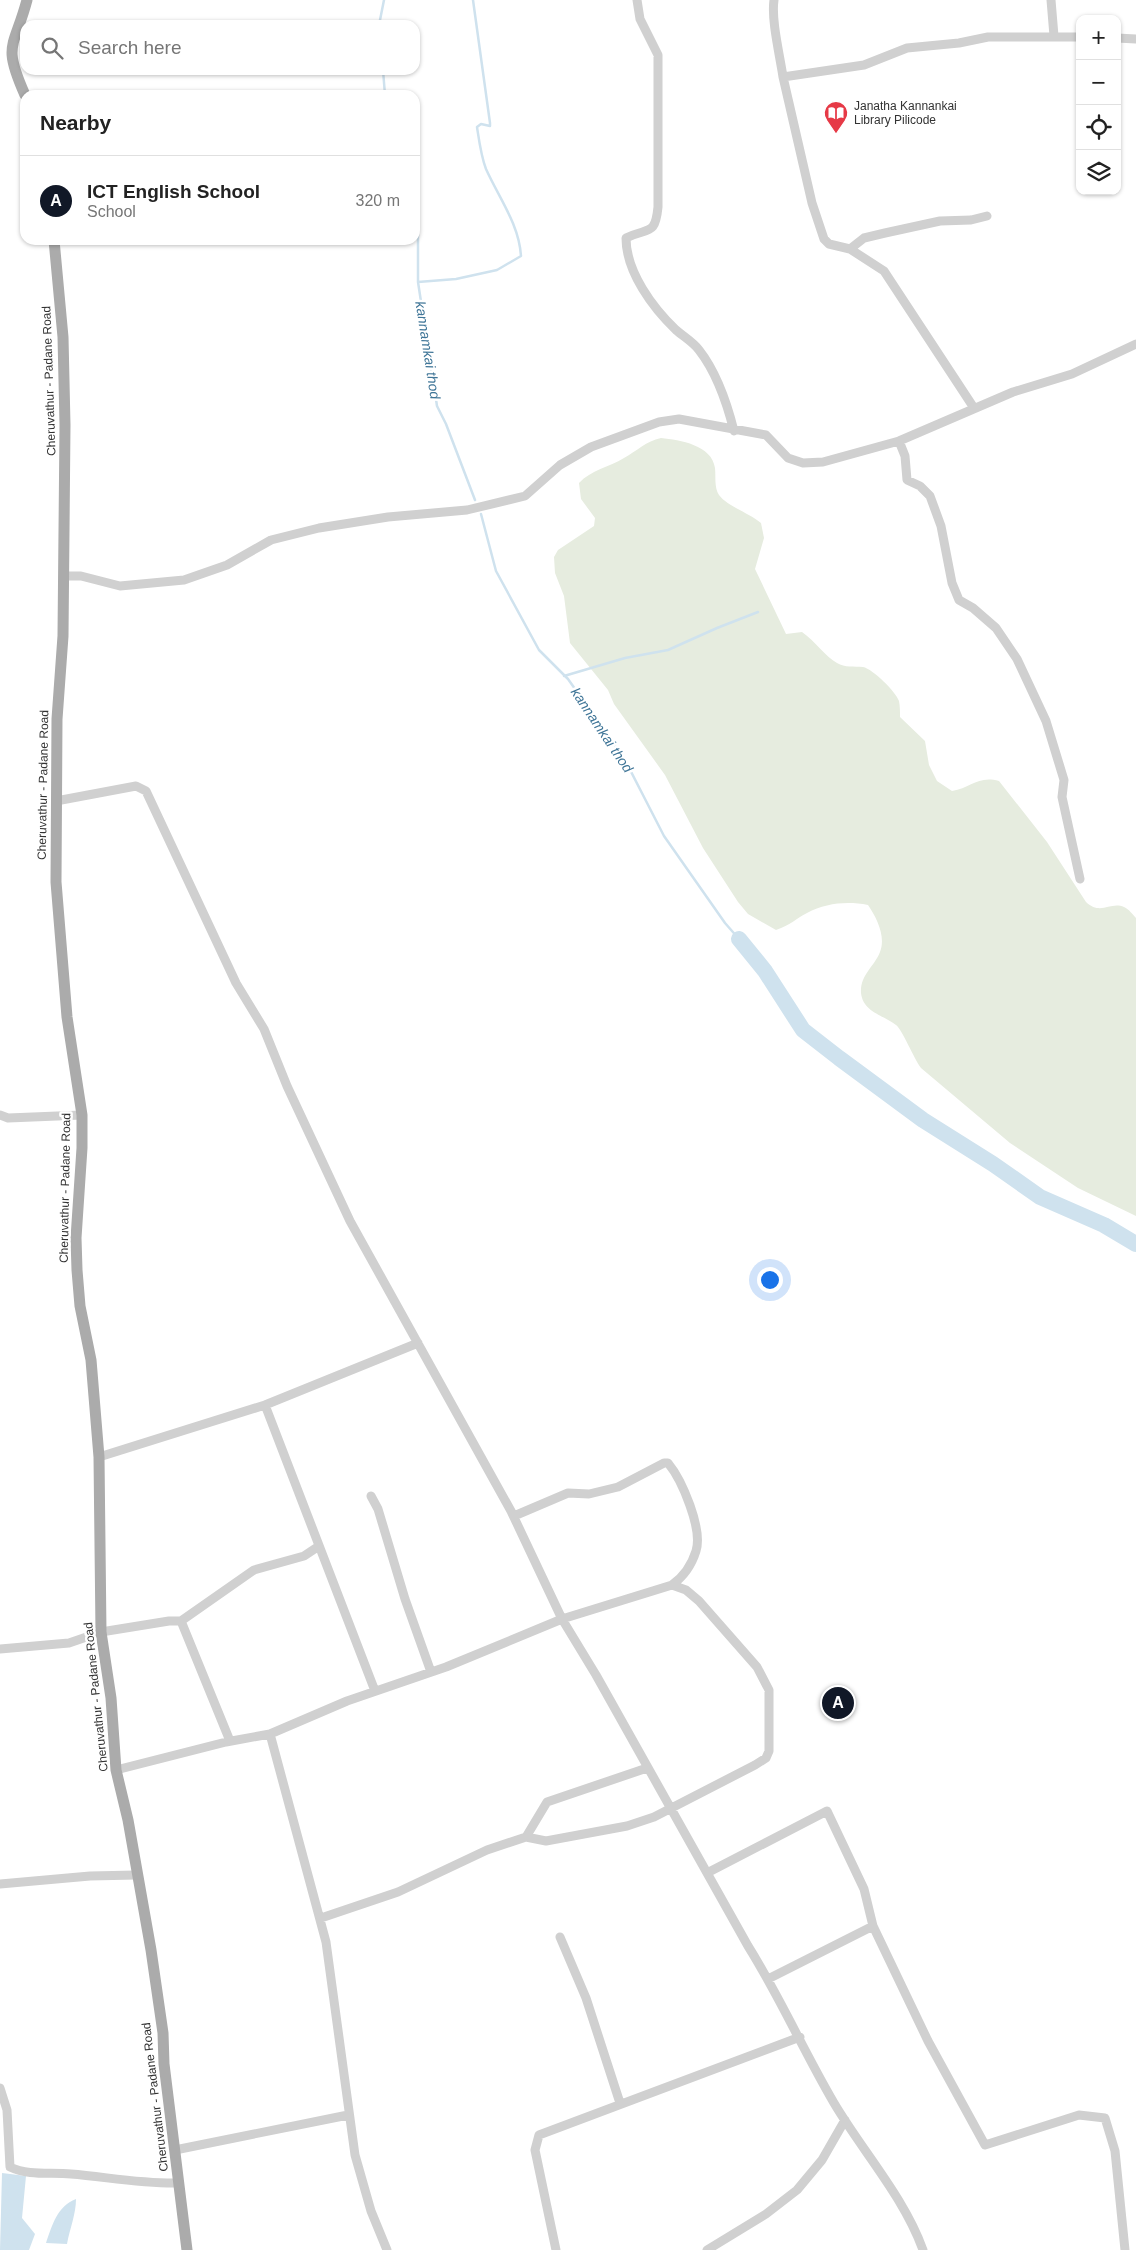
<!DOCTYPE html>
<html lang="en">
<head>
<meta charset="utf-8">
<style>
	body { margin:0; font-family:Arial,sans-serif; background:#f6f6f6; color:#222 }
	.controls { position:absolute; right:15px; top:15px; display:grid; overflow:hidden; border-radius:10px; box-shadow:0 1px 4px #0004 }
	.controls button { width:45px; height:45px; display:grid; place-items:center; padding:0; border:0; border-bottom:1px solid #e0e0e0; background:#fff; color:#222; font:25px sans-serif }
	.you { position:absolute; left:769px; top:1279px; width:18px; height:18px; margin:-12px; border:4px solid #fff; border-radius:50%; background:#1a73e8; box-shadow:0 0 0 8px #1a73e833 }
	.badge { display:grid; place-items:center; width:32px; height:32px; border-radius:50%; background:#111827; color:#fff; font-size:16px; font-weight:700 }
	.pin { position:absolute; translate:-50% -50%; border:2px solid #fff; box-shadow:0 1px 5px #0006 }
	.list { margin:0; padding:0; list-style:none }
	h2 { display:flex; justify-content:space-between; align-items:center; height:65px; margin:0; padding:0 20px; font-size:21px }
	h2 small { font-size:16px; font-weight:400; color:#767676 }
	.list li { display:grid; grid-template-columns:32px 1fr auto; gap:15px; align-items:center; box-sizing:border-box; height:90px; padding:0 20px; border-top:1px solid #e0e0e0 }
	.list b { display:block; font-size:19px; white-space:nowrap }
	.list p { margin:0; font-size:16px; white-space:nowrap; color:#767676 }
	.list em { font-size:16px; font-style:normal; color:#767676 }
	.icon { flex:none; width:28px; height:28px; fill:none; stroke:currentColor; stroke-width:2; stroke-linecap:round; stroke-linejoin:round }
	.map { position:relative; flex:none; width:1136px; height:2250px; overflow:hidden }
	.search { position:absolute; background:#fff; box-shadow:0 1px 4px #0004; left:20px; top:20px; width:400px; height:55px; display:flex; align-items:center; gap:12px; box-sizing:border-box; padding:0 18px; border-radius:15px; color:#767676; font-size:19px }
	.panel { position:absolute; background:#fff; box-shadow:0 1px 4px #0004; left:20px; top:90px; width:400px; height:155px; border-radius:15px }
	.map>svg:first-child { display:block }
</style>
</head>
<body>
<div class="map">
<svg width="1136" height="2250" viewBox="0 0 1136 2250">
	<rect width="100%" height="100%" fill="#fff"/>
	<path fill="#e6ecdf" d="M661,438C680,440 712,445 715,468C716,477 714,487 719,495C727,506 749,513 761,523L764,538L755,569L786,634L802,632C815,641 826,657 837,663C845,668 854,666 863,667C873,669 896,692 899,701C900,706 900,712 900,717L925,741L929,765L937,781L952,791C971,788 978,775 999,781L1047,842L1086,902C1101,916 1110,901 1124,907C1129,909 1133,915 1136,918V1216L1078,1188L1010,1143L921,1068C914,1059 902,1029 896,1025C883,1015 863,1012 861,993C860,975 874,967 880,952C886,937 877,918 868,905C847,901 826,903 807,913C795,919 791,925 776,930L748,914L738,902L703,848L665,775L614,704L608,690L570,643L564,596L555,573L554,557L558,550L594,526L595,518L581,499L579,483C591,470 609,467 624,458C637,451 646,441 661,438Z"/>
	<path fill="#cfe2ee" d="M2,2173L26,2176L22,2218L35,2234L29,2250H0Z
		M76,2199C76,2214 70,2228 67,2244L46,2243C52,2226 57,2206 76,2199Z"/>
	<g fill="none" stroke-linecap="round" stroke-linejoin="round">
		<path stroke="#cfe2ee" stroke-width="2.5" d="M379,25L384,0
			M383,70L385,95
			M415,223L418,235V282L437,406L446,424L475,500
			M418,282L456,279L497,270L521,256C519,224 499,198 486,169C481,156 479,140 477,127L481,124L490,126V123L473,0
			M481,514L496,571L539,650L568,679L625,760L664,836L725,923L739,939
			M564,676L625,658L668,650L717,628L758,612"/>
		<path stroke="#cfe2ee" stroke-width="16" d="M739,939L765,971L803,1030L839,1058L923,1120L993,1164L1040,1197L1104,1225L1136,1244"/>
		<path stroke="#d0d0d0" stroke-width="9" d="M637,0L640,19L658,55V207C655,237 648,227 626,238C626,272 653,308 676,330C684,337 693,342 699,350C717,373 727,403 734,431
			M774,0C771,20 780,56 783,77L864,65L907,48L959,43L988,37H1080
			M1051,0L1054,36
			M1117,38L1136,39
			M783,77L812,203L824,239L829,244L850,249L884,271L974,408
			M850,249L864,238L885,233L940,221L971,220L987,216
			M899,441L905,456L907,480L920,486L930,496L941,526L952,583L959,600L973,608L996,628L1017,659L1046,721L1064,780L1062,797L1080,879
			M64,576H81L120,586L184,580L227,565L271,540L319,528L388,517L467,510L525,496L560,465L591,447L659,422L679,419L766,435L788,458L803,463L823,462L899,441L1013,392L1072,374L1136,344
			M56,801L136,786L146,791L236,983L264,1029L287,1086L350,1221L511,1511L562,1619L596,1675L748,1946C780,1997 804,2052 834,2103C863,2152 904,2197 923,2250
			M0,1115L8,1118L82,1115
			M265,1405L375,1691
			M99,1457L265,1405L418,1343
			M371,1496L378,1509L405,1599L431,1672
			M181,1621L254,1570L304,1556L319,1546
			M0,1649L69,1643L101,1632L169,1621H181L230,1741
			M270,1734L326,1942L355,2155L371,2211L387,2250
			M116,1770L226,1742L270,1734L347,1701L446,1667L562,1619L672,1585C683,1577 692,1564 696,1551C703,1529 682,1480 668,1463H664L618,1487L589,1494L568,1493L514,1516
			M526,1837L546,1841L627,1826L654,1817L755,1765L766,1758L769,1751V1690L757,1667L699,1601L686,1590L672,1585
			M707,1873L827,1811L864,1889L873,1926
			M0,1884L90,1876L136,1875
			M321,1918L398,1892L487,1850L526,1837L547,1802L647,1768
			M560,1937L586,1998L620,2103
			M768,1979L873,1926L928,2041L985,2145L1079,2115L1105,2118L1115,2151L1125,2250
			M0,2088L7,2110L10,2167C29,2176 50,2172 71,2174C107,2177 142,2184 179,2183
			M175,2150L348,2115
			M556,2250L535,2150L539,2135L800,2037
			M707,2250L766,2214L797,2190L822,2160L845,2120"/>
		<path stroke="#ababab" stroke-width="11" d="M25,95C2,43 14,49 27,0
			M54,240L63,337L65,425L63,636L57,719L56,882L67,1017L82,1115V1148L76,1238L77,1270L80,1306L91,1360L99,1457L101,1632L111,1698L116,1770L128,1820L151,1950L163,2033L164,2064L187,2250"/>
	</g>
	<defs>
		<g id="library-pin" transform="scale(1.25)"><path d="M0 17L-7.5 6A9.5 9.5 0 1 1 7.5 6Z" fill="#e63946" stroke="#fff"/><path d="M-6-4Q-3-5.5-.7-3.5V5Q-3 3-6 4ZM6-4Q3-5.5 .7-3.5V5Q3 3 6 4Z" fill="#fff"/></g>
	</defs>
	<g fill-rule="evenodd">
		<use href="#library-pin" x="836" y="113"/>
	</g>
	<g text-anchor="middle" stroke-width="5" stroke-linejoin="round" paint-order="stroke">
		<g font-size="12" fill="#333" stroke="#fff" text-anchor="start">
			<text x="854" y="110">Janatha Kannankai<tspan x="854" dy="14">Library Pilicode</tspan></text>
		</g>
		<g font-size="12" fill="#333" stroke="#fff">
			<text transform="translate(49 381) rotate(-92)" y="4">Cheruvathur - Padane Road</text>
			<text transform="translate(43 785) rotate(-89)" y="4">Cheruvathur - Padane Road</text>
			<text transform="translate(65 1188) rotate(-89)" y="4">Cheruvathur - Padane Road</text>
			<text transform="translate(96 1697) rotate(-96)" y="4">Cheruvathur - Padane Road</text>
			<text transform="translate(155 2097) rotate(-97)" y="4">Cheruvathur - Padane Road</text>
		</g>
		<g font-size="14" font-style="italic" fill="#3f7597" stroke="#fff">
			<text transform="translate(428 350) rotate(81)" y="5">kannamkai thod</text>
			<text transform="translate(602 730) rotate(56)" y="5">kannamkai thod</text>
		</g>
	</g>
</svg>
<div class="controls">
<button>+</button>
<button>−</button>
<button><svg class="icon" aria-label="locate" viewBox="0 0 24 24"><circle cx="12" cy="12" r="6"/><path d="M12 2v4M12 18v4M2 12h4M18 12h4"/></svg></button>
<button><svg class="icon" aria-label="layers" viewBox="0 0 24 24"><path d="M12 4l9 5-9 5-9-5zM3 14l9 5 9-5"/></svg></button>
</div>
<div class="you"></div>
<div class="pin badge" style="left:838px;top:1703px">A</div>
<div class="search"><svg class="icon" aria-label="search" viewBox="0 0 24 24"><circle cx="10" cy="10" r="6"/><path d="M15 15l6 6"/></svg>Search here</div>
<section class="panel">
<h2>Nearby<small></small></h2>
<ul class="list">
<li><span class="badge">A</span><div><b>ICT English School</b><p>School</p></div><em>320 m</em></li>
</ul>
</section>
</div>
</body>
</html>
